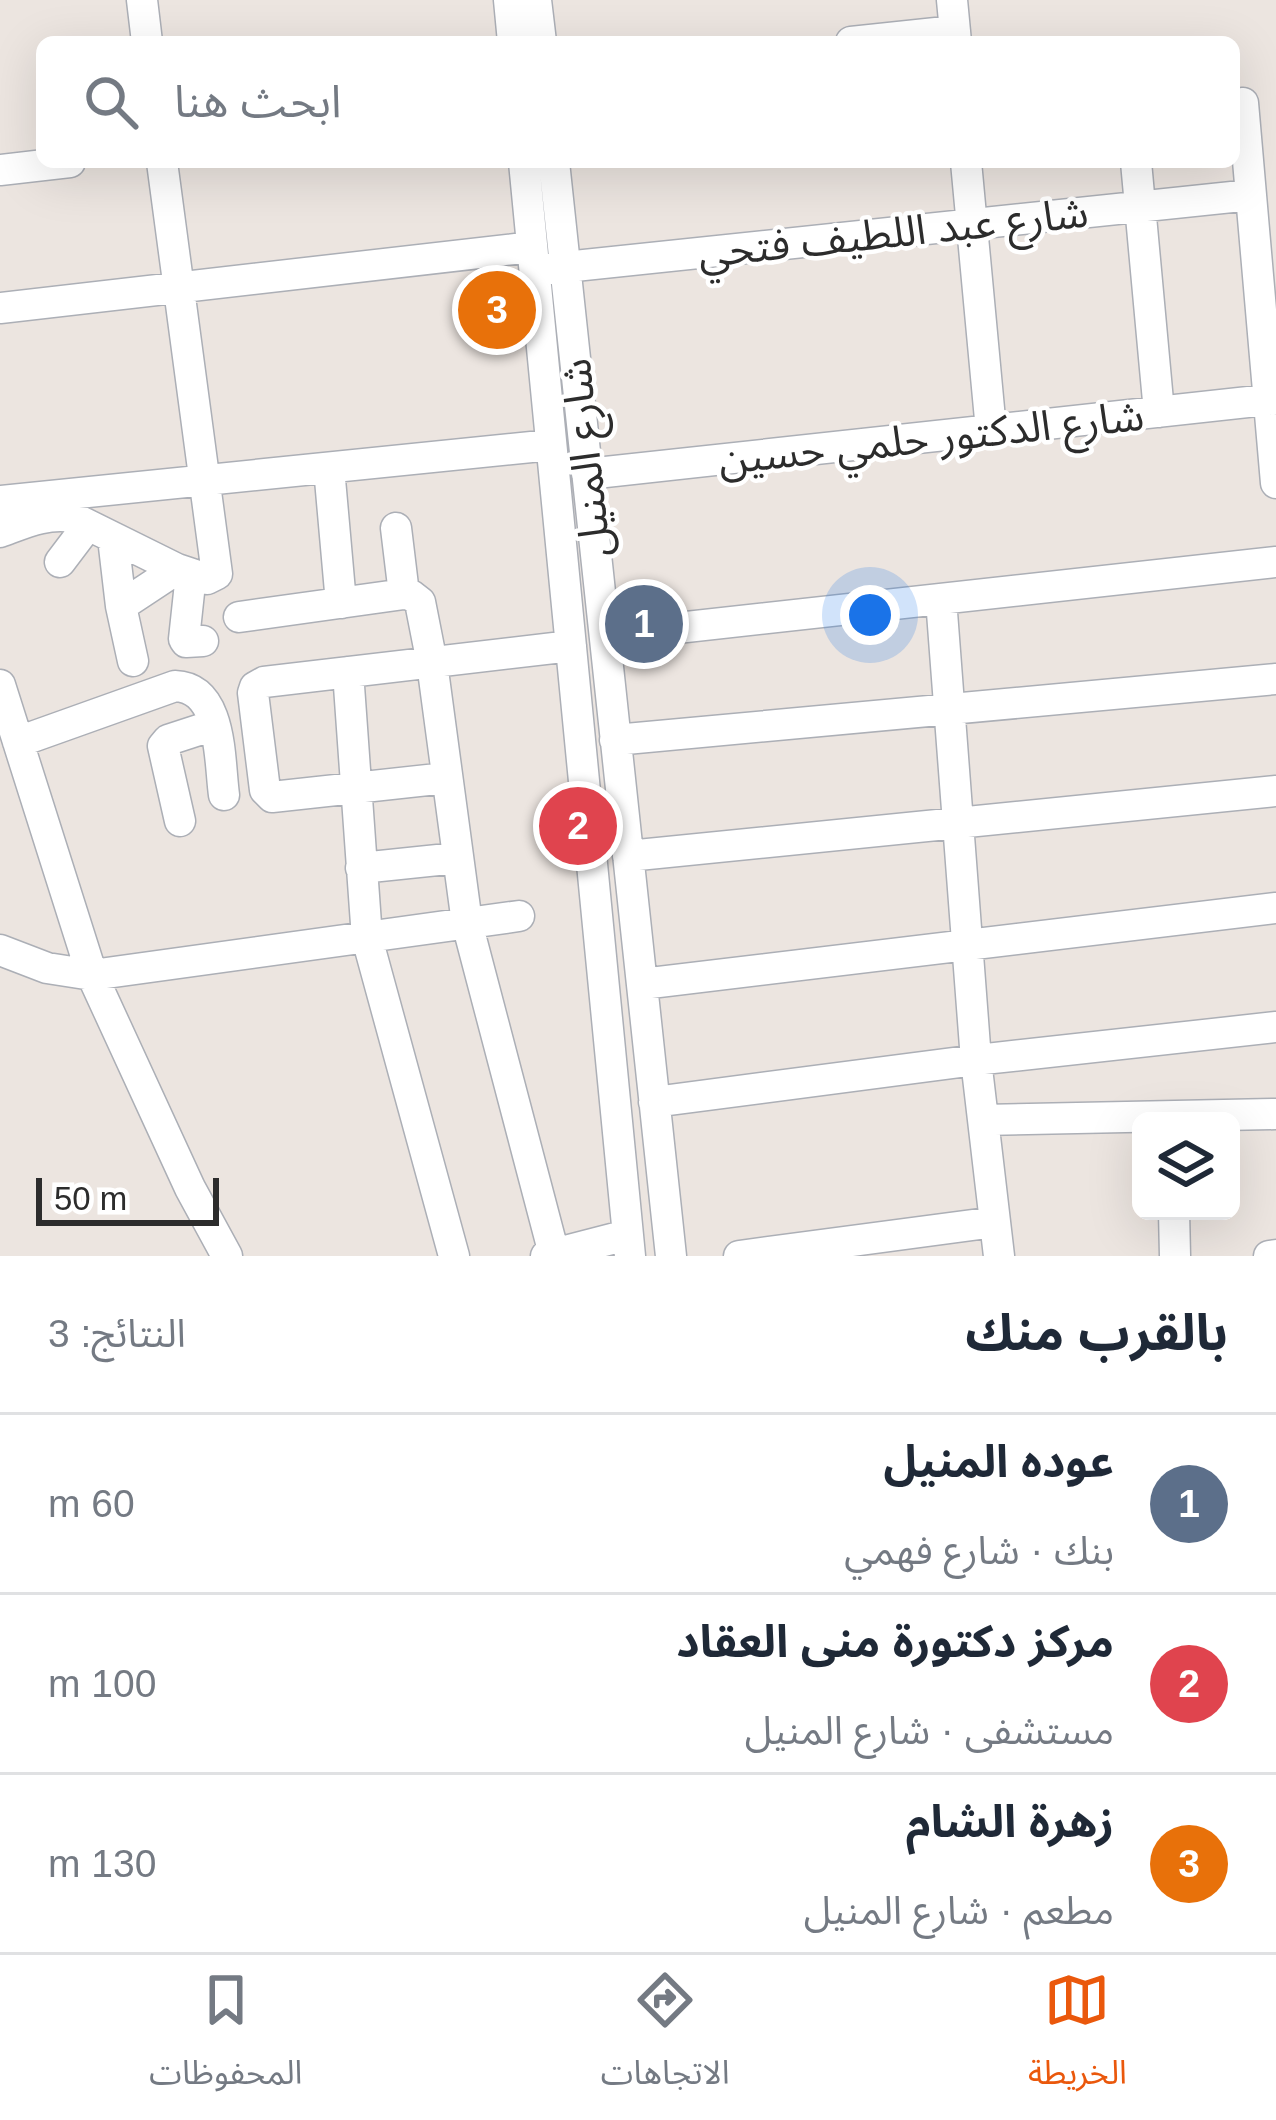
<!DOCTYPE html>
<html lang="ar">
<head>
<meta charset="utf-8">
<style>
	body { margin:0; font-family:Helvetica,"Noto Sans Arabic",sans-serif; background:#f6f6f7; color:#1f2937; direction:rtl }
	.controls { position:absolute; right:36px; bottom:36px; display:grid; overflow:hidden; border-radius:18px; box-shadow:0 12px 48px #0002 }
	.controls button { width:108px; height:108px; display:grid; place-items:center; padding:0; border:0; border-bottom:3px solid #e0e1e3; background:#fff; color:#1f2937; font:60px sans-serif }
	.scale { position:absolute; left:36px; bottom:30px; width:183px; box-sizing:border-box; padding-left:12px; border:6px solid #2c2c2c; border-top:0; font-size:33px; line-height:42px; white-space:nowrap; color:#2c2c2c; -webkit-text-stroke:9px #fff; paint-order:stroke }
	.you { position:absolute; left:870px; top:615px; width:42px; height:42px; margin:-30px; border:9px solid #fff; border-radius:50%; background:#1a73e8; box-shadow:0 0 0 18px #1a73e833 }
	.badge { display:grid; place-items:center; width:78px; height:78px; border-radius:50%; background:#ea580c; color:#fff; font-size:39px; font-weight:700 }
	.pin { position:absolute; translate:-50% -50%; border:6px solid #fff; box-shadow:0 3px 12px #0006 }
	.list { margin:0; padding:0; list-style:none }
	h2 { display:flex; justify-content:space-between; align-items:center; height:156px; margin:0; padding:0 48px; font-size:51px }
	h2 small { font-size:39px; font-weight:400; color:#747a83 }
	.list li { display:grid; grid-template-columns:78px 1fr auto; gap:36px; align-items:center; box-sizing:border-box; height:180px; padding:0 48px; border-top:3px solid #e0e1e3 }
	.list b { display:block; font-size:45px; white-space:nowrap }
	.list p { margin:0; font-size:39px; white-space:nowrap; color:#747a83 }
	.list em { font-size:39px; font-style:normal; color:#747a83 }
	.icon { flex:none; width:66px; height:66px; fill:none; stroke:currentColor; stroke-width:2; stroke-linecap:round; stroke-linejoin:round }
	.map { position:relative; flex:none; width:1276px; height:1256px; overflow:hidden; direction:ltr }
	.search { position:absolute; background:#fff; box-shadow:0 12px 48px #0002; left:36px; right:36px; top:36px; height:132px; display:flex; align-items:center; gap:30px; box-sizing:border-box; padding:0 42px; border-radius:18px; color:#747a83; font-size:45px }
	.sheet { height:696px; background:#fff }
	nav { display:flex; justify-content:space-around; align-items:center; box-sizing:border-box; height:168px; border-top:3px solid #e0e1e3; background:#fff; font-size:33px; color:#747a83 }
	nav a { display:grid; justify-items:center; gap:6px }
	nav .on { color:#ea580c }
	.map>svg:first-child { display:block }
</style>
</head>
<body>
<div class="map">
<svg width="1276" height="1256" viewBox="0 0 1276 1256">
	<rect width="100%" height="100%" fill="#ece5e0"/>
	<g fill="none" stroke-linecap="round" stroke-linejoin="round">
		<g stroke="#acafb6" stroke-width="33">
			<path id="minor" d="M142,0L147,42
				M509,0L513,42
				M536,0L541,42
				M952,0L956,42
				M851,42L955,31
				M1243,103L1276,483
				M524,162L630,1256
				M554,162L671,1256
				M966,162L991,430
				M1136,162L1159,412
				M0,170L70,162
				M546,269L1251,195
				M0,308L532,247
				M329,468L341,603
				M587,474L1276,399
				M0,501L551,445
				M396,528L404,594
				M0,532C25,523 46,513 72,517L177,569L207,579L217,574L162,162
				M113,538L121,606L133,661
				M60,562L88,525
				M191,574L184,639L186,642L203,641
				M941,599L976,1060L999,1256
				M121,606L177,569
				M239,617L404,594L411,595L420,602L432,663L467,923L554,1254
				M605,636L1276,562
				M348,672L367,938L454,1256
				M0,685L92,975L190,1188L227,1256
				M615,740L1276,679
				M18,742L175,686C223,688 219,759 224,795
				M446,778L272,797L265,790L253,693L255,687L264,682L571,646
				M180,821L163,746L168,740L214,725
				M628,856L1276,791
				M361,868L457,858
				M0,950L47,968L92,975L519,916
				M642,984L1276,908
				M654,1102L976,1060L1276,1027
				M983,1120L1276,1114
				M1174,1211L1175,1256
				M546,1256L627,1235
				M739,1256L995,1222
				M1269,1256L1276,1255"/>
		</g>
		<use href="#minor" stroke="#fff" stroke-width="30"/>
	</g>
	<g text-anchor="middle" stroke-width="9" stroke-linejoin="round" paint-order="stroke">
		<g font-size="42" fill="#2c2c2c" stroke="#fff">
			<text transform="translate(893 232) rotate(-6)" y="15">شارع عبد اللطيف فتحي</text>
			<text transform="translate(931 437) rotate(-6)" y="15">شارع الدكتور حلمي حسين</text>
			<text transform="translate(585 458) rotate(-96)" y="15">شارع المنيل</text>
		</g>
	</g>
</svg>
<div class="controls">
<button><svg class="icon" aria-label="layers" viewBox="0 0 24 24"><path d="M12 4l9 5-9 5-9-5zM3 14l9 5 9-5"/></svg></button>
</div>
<div class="scale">50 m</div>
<div class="you"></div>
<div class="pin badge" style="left:644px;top:624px;background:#5c6f8a">1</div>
<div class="pin badge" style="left:578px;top:826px;background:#e0444e">2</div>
<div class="pin badge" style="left:497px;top:310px;background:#e8710a">3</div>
<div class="search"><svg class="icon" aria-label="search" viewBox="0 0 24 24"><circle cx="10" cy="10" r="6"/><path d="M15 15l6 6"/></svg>ابحث هنا</div>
</div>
<section class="sheet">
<h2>بالقرب منك<small>النتائج: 3</small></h2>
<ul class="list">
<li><span class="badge" style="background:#5c6f8a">1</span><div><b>عوده المنيل</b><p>بنك · شارع فهمي</p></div><em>60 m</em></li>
<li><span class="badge" style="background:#e0444e">2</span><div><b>مركز دكتورة منى العقاد</b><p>مستشفى · شارع المنيل</p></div><em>100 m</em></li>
<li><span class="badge" style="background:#e8710a">3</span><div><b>زهرة الشام</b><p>مطعم · شارع المنيل</p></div><em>130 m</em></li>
</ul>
</section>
<nav>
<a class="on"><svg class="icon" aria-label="map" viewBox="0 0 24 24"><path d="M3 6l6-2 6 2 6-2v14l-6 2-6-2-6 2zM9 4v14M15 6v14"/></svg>الخريطة</a>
<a><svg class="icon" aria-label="directions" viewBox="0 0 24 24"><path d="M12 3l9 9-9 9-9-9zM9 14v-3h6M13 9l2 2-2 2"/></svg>الاتجاهات</a>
<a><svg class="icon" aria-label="saved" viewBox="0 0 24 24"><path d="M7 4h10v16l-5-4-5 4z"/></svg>المحفوظات</a>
</nav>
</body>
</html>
